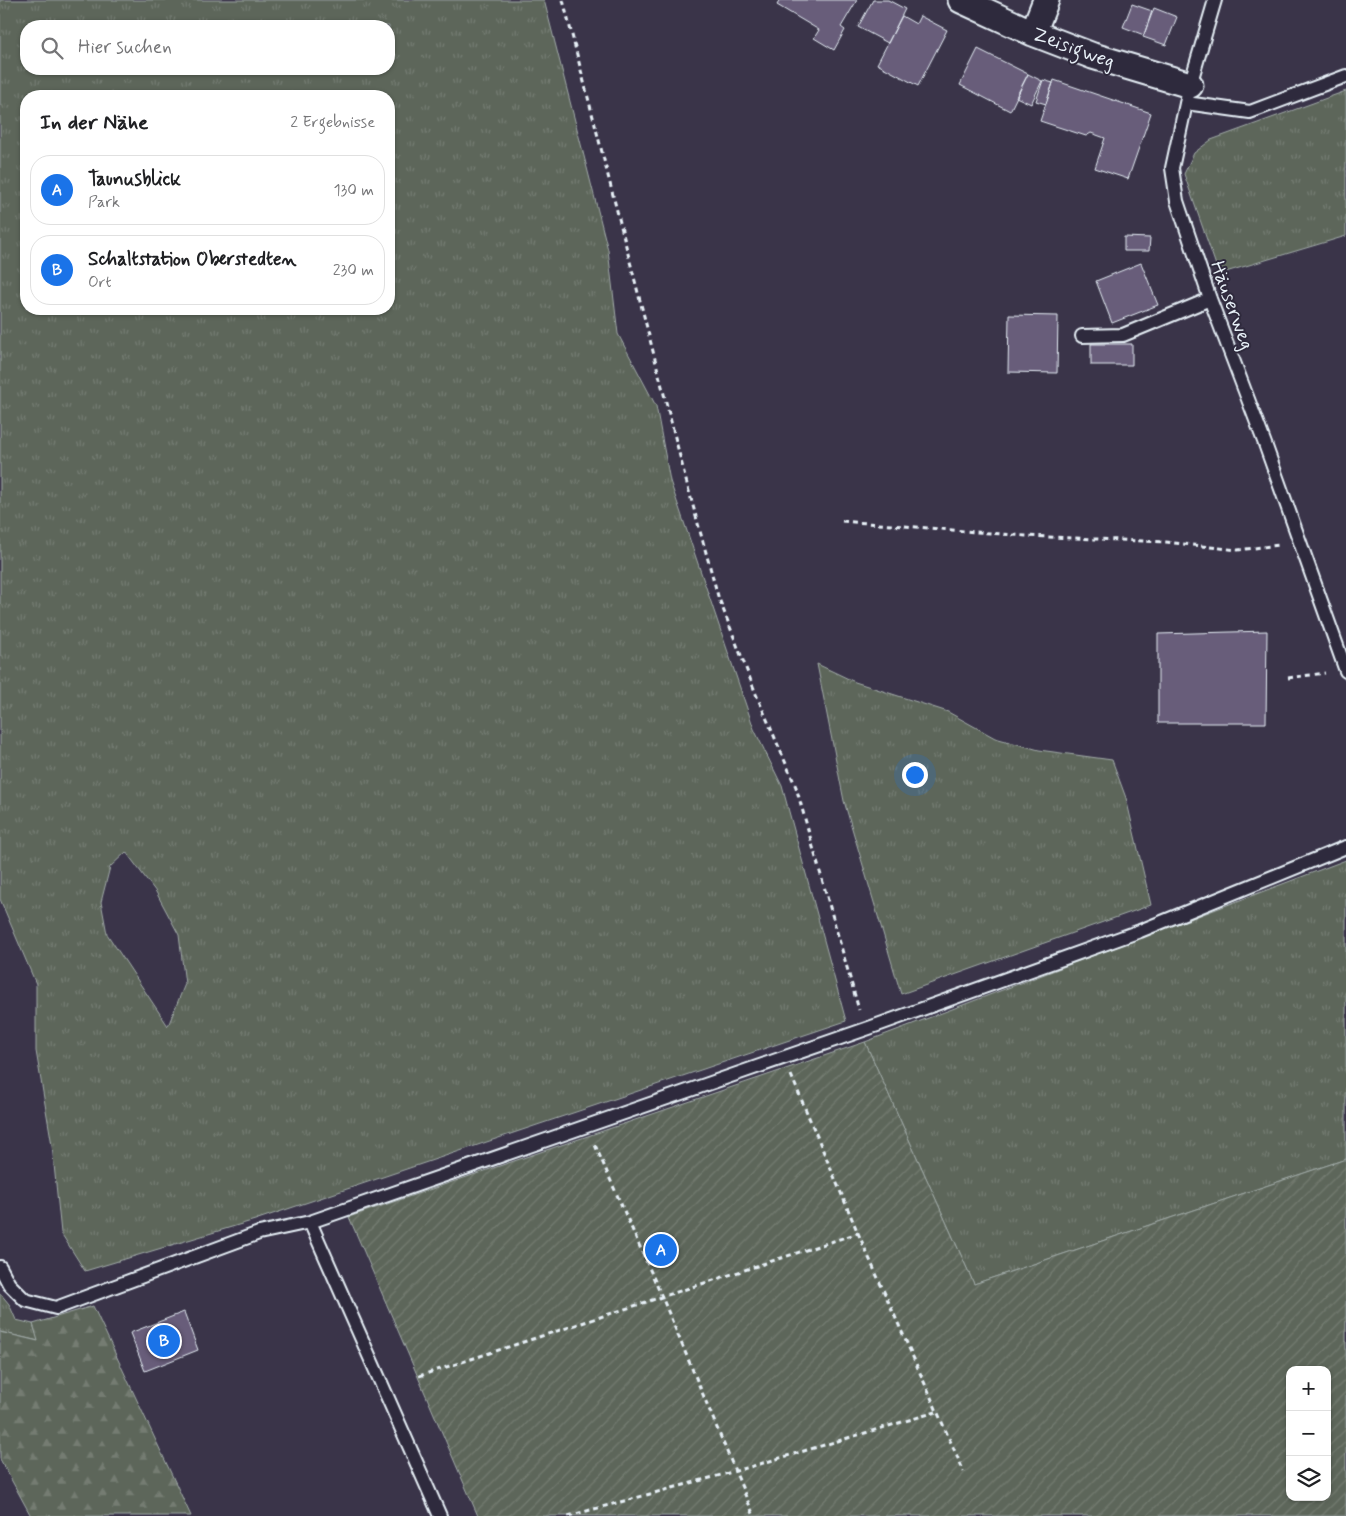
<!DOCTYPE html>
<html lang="de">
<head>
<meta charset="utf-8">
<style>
	body { margin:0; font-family:Mynerve,sans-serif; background:#f2f2f2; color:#202124 }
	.controls { position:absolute; right:15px; bottom:15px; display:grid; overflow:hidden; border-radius:10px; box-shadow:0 1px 4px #0004 }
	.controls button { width:45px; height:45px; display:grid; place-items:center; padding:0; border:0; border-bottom:1px solid #e0e0e0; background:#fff; color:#202124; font:25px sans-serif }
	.you { position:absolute; left:914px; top:774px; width:18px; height:18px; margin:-12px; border:4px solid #fff; border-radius:50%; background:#1a73e8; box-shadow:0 0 0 8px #1a73e833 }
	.badge { display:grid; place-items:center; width:32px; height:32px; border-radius:50%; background:#1a73e8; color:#fff; font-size:16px; font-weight:700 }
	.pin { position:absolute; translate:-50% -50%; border:2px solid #fff; box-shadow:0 1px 5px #0006 }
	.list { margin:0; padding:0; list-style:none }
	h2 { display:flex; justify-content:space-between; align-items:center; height:65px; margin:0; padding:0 20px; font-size:21px }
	h2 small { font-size:16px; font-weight:400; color:#757577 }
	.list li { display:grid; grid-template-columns:32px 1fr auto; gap:15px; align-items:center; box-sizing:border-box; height:70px; margin:0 10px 10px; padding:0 10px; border:1px solid #e0e0e0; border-radius:20px }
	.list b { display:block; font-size:19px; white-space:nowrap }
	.list p { margin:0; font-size:16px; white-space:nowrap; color:#757577 }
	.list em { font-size:16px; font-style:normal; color:#757577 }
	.icon { flex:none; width:28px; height:28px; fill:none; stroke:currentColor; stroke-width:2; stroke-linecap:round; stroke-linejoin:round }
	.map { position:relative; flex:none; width:1346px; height:1516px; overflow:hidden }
	.search { position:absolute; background:#fff; box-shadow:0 1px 4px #0004; left:20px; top:20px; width:375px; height:55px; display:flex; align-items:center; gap:12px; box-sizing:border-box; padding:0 18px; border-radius:20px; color:#757577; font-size:19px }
	.panel { position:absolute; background:#fff; box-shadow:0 1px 4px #0004; left:20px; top:90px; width:375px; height:225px; border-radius:20px }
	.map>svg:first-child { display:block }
</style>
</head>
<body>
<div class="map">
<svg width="1346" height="1516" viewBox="0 0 1346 1516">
	<defs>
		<pattern id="grass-tufts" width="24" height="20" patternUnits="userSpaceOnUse" patternTransform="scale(1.25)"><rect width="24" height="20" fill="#5d665a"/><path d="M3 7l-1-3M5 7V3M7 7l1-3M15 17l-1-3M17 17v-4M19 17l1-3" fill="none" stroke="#747c72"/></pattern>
		<pattern id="forest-firs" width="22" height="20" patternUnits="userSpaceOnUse" patternTransform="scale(1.25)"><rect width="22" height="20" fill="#5d665a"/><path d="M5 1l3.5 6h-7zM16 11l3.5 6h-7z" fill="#747c72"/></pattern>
		<pattern id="garden-furrows" width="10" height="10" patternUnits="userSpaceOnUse" patternTransform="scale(1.25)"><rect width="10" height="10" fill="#5d665a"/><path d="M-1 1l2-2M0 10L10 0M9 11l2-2" fill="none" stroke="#747c72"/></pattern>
	</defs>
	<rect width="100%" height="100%" fill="#3a3449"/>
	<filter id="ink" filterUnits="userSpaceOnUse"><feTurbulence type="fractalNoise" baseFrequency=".02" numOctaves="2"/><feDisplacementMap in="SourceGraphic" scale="10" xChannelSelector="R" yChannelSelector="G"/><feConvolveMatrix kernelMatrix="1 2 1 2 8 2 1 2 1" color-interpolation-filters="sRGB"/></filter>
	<g filter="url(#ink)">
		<path fill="url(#grass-tufts)" stroke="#a2aca9" fill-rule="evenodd" d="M0,0H544L608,250L618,334L656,406L670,481L754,729L782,786L846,1021L255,1220L85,1271L61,1233L52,1145L36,1051V984L0,899ZM26,26H389V69H26ZM26,96H389V309H26ZM126,852L156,892L179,935L185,984L168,1026L107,934L101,902L110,867Z
			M1346,91V236L1219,274L1184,174L1194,153L1211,140Z
			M817,664L855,682L948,712L995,738L1039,750L1112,760L1126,798L1151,905L901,994L844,801Z
			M1346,860V1159L974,1284L865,1042Z
			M0,1293L9,1304L16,1320L33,1324L39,1341L0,1332Z"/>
		<path fill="url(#forest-firs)" stroke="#a2aca9" d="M93,1306L191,1516H31L0,1459V1332L38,1341L33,1324Z"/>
		<path fill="url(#garden-furrows)" stroke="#a2aca9" fill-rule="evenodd" d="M865,1042L974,1284L1346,1159V1516H478L349,1217ZM1290,1370H1327V1497H1290Z"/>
		<path fill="#685d7a" stroke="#e8f1f8" d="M780,0H857L841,27L845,30L834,50L814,38L819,30L777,5Z
			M873,0H888L905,9L888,43L858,27Z
			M1132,4L1152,11L1144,35L1123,27Z
			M1154,8L1177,17L1166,45L1143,37Z
			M902,16L916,24L920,16L947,30L918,86L877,64Z
			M978,49L1028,74L1010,111L960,85Z
			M1028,74L1042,81L1031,104L1016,97Z
			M1043,80L1053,83L1046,104L1036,101Z
			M1054,80L1151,113L1128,179L1095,168L1105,138L1091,133L1086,136L1040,121Z
			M1124,237L1150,238L1149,251H1124Z
			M1141,263L1158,305L1112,323L1096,281Z
			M1009,315L1058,316L1057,373L1008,372Z
			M1091,344H1132V365H1091Z
			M1267,631L1266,723H1158V634Z
			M184,1312L198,1350L145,1371L130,1333Z"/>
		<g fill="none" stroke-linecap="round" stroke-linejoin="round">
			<g stroke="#e8f1f8" stroke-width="16">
				<path id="lane" d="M1215,0L1190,85L1172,168L1177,201L1210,299L1265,444L1346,671
					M1186,103L1250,112L1346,76
					M1082,336L1123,335L1210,299
					M0,1267L9,1284L25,1300L56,1308L259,1233L310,1222
					M440,1516L310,1222L869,1028L1140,931L1346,847"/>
			</g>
			<g stroke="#e8f1f8" stroke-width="29">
				<path id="street" d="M961,0L1033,33L1093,56L1190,85
					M1033,33L1046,0"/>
			</g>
			<path stroke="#e8f1f8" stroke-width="3" stroke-dasharray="5 4" stroke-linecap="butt" d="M563,0L687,484L718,596L756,694L796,787L859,1010
				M842,521L1026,536L1166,542L1238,550L1279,545
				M1288,678L1325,673
				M791,1075L858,1233L964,1472
				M595,1145L662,1297L754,1516
				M419,1376L858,1233
				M568,1516L736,1471L936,1412"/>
			<use href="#lane" stroke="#2f2a3d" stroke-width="12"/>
			<use href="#street" stroke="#2f2a3d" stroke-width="25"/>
		</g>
	</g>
	<g text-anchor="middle" stroke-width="4" stroke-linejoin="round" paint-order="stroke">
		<g font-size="20" fill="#e8f1f8" stroke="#2f2a3d">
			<text transform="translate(1074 47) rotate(20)" y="7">Zeisigweg</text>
			<text transform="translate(1233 305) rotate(70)" y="7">Häuserweg</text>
		</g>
	</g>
</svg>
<div class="controls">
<button>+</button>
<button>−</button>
<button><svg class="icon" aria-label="layers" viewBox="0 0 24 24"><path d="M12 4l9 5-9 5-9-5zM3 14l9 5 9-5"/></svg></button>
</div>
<div class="you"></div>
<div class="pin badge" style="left:661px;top:1250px">A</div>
<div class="pin badge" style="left:164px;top:1341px">B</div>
<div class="search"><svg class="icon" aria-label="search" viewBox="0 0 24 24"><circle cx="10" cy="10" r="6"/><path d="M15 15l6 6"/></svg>Hier suchen</div>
<section class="panel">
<h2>In der Nähe<small>2 Ergebnisse</small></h2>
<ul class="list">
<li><span class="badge">A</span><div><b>Taunusblick</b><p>Park</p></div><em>130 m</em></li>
<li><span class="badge">B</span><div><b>Schaltstation Oberstedten</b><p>Ort</p></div><em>230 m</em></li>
</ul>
</section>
</div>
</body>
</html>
